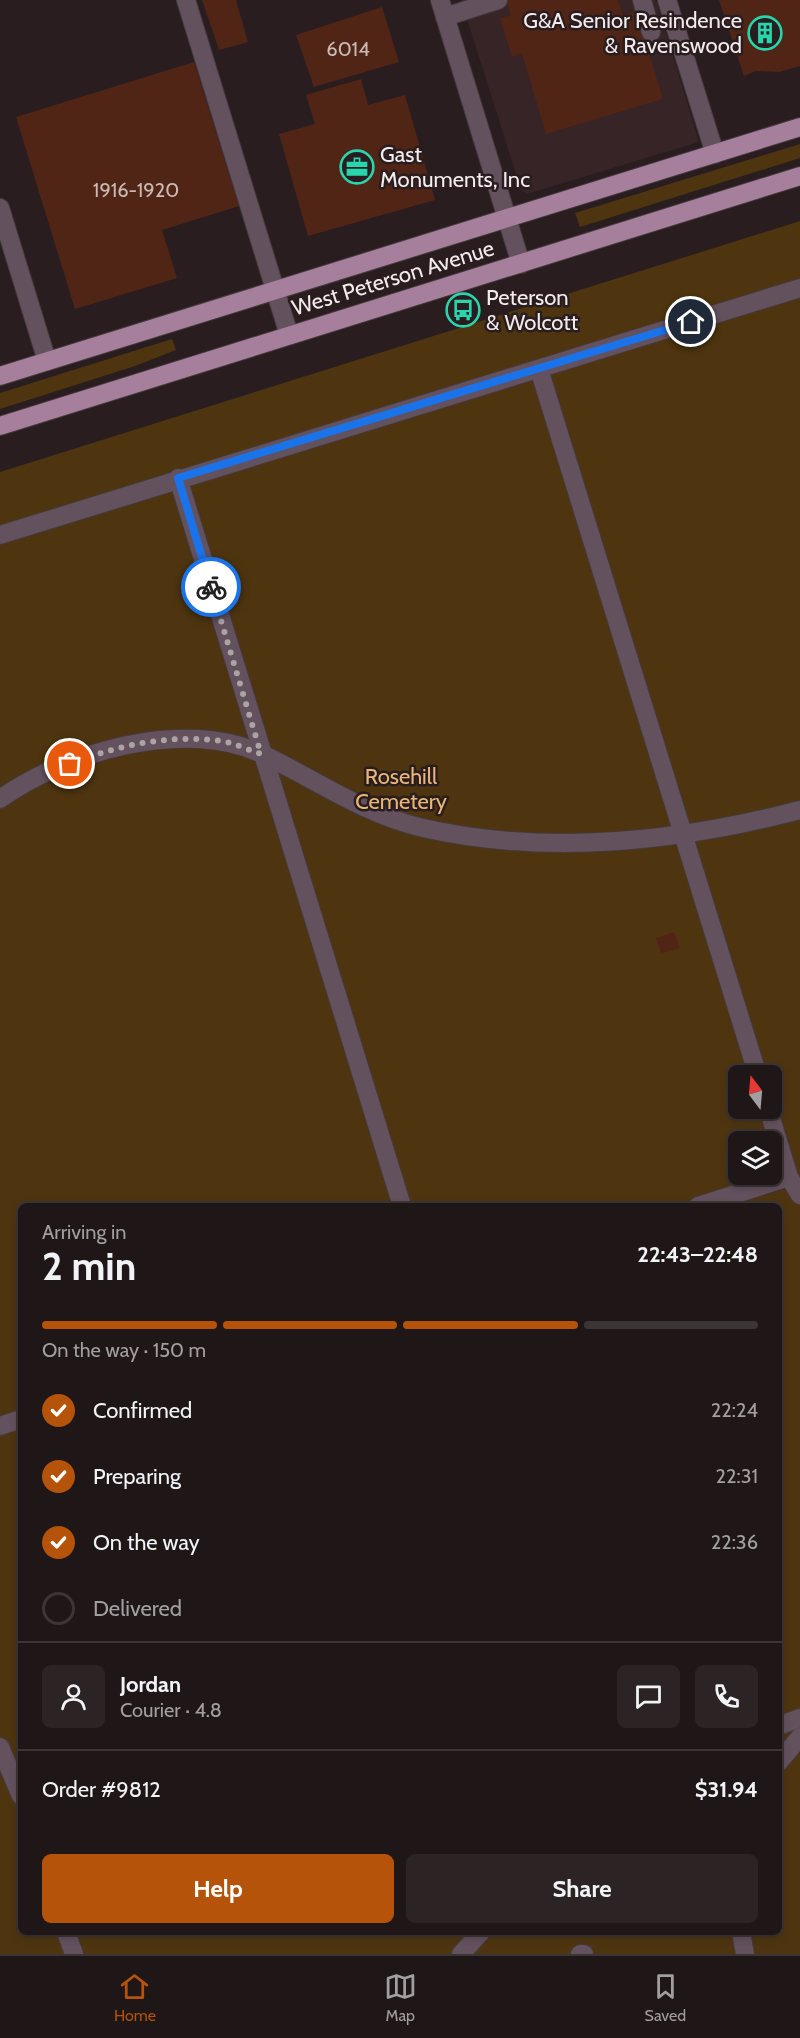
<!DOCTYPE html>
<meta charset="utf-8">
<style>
:root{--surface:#1f1617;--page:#2c2324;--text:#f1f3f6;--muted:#a19fa1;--line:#3c3536;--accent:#b45309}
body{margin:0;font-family:Cabin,sans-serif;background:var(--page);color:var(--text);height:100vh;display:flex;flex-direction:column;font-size:22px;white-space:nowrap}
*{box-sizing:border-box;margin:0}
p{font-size:20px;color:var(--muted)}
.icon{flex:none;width:33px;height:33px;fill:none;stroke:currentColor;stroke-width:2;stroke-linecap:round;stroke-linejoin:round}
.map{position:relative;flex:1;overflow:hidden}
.drawer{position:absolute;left:18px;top:1203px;width:764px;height:732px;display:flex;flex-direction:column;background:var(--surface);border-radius:9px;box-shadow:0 3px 9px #0003,0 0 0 2px var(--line)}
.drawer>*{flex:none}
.needle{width:39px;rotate:344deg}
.controls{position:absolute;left:728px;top:1065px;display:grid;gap:12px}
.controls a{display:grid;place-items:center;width:54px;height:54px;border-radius:9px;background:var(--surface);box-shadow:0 3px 9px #0003,0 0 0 2px var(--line);font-size:30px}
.pin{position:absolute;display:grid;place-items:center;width:51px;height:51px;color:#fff;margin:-26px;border:3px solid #fff;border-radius:50%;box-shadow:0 2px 6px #0007}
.courier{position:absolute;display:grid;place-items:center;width:60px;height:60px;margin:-30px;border:4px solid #1a73e8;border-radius:50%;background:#fff;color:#222;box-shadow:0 2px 8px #0007}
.summary em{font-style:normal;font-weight:700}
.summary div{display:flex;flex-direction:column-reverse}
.summary{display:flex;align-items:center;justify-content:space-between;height:102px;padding:0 24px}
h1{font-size:39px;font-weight:700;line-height:45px}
.bar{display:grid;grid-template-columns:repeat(4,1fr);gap:9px 6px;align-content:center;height:72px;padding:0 24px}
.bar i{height:8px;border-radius:4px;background:var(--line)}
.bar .selected{background:var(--accent)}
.bar p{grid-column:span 4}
.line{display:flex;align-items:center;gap:15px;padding:0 24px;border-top:2px solid var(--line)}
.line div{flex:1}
.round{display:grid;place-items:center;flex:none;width:63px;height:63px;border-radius:9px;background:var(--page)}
ol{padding:0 24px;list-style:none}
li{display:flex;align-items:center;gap:18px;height:66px}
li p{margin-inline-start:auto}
li .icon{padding:6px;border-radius:50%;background:var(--accent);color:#fff;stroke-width:4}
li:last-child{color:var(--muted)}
li i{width:33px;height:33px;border:3px solid var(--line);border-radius:50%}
.primary-button{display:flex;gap:12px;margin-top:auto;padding:12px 24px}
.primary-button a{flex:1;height:69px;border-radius:9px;background:var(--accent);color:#fff;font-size:24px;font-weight:700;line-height:69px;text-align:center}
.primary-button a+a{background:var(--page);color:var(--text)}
.tabs{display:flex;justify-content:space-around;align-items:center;height:84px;border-top:2px solid var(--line);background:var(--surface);font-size:16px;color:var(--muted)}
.tabs a{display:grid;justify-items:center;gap:3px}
.tabs .selected{color:var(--accent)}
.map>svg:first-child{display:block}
.built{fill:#362427}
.green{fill:#4e3510;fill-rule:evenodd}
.building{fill:#512515}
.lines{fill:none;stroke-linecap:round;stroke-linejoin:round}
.minor-casing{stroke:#453a3c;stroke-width:20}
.major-casing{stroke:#453a3c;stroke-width:20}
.minor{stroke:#63515e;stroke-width:18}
.major{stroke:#a57f9c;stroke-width:18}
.done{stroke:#aca3a4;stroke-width:6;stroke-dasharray:0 10.8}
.route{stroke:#1a73e8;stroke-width:8}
.labels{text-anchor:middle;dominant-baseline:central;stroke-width:5;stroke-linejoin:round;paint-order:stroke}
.number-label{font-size:20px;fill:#cabab6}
.poi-label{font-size:22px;fill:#f3ebec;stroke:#291d1f;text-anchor:start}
.street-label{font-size:22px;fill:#f3ebec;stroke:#291d1f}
.park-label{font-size:22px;fill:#e9b775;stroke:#291d1f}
</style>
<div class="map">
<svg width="800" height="1954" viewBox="0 0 800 1954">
<rect width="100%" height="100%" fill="#291d1f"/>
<!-- built -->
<path class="built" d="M461,0h195l43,142 -172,52 -6,-4z"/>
<!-- green -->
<g class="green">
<path d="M800,144v14l-220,69 -5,-14z"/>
<path d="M800,221v1733h-800v-1482zM738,1076h33v32h-33zM738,1142h33v32h-33zM21,1206h757v726h-757z"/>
<path d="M172,339l4,11 -41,16 -135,43v-16z"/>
</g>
<!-- building -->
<g class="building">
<path d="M202,0h34l12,42 -29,8z"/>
<path d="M506,0h112l5,15 13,-4 27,88 -117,35 -24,-80 -10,3 -12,-39 11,-3z"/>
<path d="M719,0h81v66l-21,6 -23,-1 -12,5z"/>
<path d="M382,7l17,55 -85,25 -18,-52z"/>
<path d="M194,62l45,144 -77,24 15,48 -102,31 -59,-192z"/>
<path d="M361,79l7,26 37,-10 30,105 -127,36 -29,-102 36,-10 -9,-29z"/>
<path d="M674,932l6,16 -19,5 -5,-15z"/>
</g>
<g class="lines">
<!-- minor casing -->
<g class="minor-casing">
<g id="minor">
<path d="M186,0l103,335"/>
<path d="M440,0l81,264"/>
<path d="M642,0l9,32"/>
<path d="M667,0l48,154"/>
<path d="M445,17l53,-17"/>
<path d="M0,208l47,153"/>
<path d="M539,369l219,707"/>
<path d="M178,478l224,728"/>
<path d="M0,535l800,-247"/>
<path d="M0,799c68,-48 184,-81 262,-45 53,25 103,61 161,74 125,28 255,14 377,-18"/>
<path d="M768,1108l21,69"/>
<path d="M698,1206l91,-29 11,18"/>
<path d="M0,1426l21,-7"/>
<path d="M778,1726l22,-8"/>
<path d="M0,1747l21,49"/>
<path d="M778,1763l22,-26"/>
<path d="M66,1932l8,22"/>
<path d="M741,1932l4,22"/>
<path d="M461,1954l20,-22"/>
<path d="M580,1954h4"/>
</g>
</g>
<!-- major casing -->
<g class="major-casing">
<g id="major">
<path d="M0,376l800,-249"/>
<path d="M0,426l800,-250"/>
</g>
</g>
<!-- minor -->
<use href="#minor" class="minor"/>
<!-- major -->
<use href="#major" class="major"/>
</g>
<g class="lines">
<!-- done -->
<path class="done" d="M70,764c48,-19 100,-30 151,-23 14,2 27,9 40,13l-50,-167"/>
<!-- route -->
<path class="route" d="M211,587l-33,-109 513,-156"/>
</g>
<!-- icons -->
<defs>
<g id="building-ring" transform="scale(1.725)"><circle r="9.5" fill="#291d1f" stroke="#29d5ad" stroke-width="1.5"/><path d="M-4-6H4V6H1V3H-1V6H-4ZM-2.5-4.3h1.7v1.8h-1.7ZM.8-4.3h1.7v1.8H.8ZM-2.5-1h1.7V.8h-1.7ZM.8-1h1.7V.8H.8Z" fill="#29d5ad"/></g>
<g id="office-ring" transform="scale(1.725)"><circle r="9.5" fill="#291d1f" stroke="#29d5ad" stroke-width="1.5"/><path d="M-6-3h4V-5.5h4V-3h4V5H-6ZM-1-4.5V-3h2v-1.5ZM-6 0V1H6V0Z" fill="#29d5ad"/></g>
<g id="bus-ring" transform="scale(1.725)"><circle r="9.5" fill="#291d1f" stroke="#29d5ad" stroke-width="1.5"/><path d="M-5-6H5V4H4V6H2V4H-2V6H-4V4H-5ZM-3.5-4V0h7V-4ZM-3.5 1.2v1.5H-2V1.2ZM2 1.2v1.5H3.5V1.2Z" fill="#29d5ad"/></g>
</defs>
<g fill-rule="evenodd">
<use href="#building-ring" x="765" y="33"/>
<use href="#office-ring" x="357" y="167"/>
<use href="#bus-ring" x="463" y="310"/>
</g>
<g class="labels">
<!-- number labels -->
<g class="number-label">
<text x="348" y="49">6014</text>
<text x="136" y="190">1916-1920</text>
</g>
<!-- poi labels -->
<g class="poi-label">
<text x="742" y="20" text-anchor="end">G&amp;A Senior Resindence<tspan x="742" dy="25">&amp; Ravenswood</tspan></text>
<text x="380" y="154">Gast<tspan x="380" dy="25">Monuments, Inc</tspan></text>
<text x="486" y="297">Peterson<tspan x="486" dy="25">&amp; Wolcott</tspan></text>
</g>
<!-- street labels -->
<g class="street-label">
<text transform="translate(393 278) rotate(-17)">West Peterson Avenue</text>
</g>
<!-- park labels -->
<g class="park-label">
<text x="401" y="776">Rosehill<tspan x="401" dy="25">Cemetery</tspan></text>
</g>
</g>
</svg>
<div class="controls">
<a><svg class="needle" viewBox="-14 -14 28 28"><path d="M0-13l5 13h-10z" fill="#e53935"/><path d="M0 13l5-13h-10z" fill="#a19fa1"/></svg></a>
<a><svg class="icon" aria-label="layers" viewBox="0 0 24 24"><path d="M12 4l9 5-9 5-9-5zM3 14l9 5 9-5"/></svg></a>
</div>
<div class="pin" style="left:70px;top:764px;background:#ea580c"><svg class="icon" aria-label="bag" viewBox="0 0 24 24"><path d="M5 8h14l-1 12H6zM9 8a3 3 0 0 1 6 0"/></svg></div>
<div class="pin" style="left:691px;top:322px;background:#1f2937"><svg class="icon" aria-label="home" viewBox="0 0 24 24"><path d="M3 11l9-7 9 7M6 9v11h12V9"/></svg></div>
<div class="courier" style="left:211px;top:587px"><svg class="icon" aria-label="bike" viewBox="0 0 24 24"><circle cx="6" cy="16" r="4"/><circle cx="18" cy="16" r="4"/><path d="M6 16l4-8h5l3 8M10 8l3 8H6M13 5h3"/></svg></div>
<section class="drawer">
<div class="summary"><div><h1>2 min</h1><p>Arriving in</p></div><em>22:43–22:48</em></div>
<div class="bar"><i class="selected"></i><i class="selected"></i><i class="selected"></i><i></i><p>On the way · 150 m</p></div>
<ol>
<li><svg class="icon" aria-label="check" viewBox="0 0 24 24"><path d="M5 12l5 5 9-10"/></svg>Confirmed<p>22:24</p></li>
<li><svg class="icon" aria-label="check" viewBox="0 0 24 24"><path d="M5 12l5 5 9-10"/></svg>Preparing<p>22:31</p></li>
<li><svg class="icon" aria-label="check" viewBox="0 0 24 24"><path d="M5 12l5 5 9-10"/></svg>On the way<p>22:36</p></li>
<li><i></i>Delivered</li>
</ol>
<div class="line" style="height:108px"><a class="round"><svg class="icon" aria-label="person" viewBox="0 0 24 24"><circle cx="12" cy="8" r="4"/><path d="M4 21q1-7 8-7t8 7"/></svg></a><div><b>Jordan</b><p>Courier · 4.8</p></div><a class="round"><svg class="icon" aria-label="chat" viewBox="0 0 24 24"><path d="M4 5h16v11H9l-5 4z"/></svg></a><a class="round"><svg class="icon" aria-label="phone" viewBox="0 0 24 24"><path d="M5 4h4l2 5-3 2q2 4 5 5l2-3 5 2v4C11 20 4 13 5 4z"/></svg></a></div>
<div class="line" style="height:78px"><div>Order #9812</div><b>$31.94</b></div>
<div class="primary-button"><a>Help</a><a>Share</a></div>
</section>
</div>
<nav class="tabs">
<a class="selected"><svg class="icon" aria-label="home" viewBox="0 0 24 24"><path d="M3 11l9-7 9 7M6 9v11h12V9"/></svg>Home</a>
<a><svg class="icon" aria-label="map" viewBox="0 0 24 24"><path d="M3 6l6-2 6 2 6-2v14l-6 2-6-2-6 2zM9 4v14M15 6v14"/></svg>Map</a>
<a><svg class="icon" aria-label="saved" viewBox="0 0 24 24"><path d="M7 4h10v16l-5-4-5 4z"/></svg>Saved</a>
</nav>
